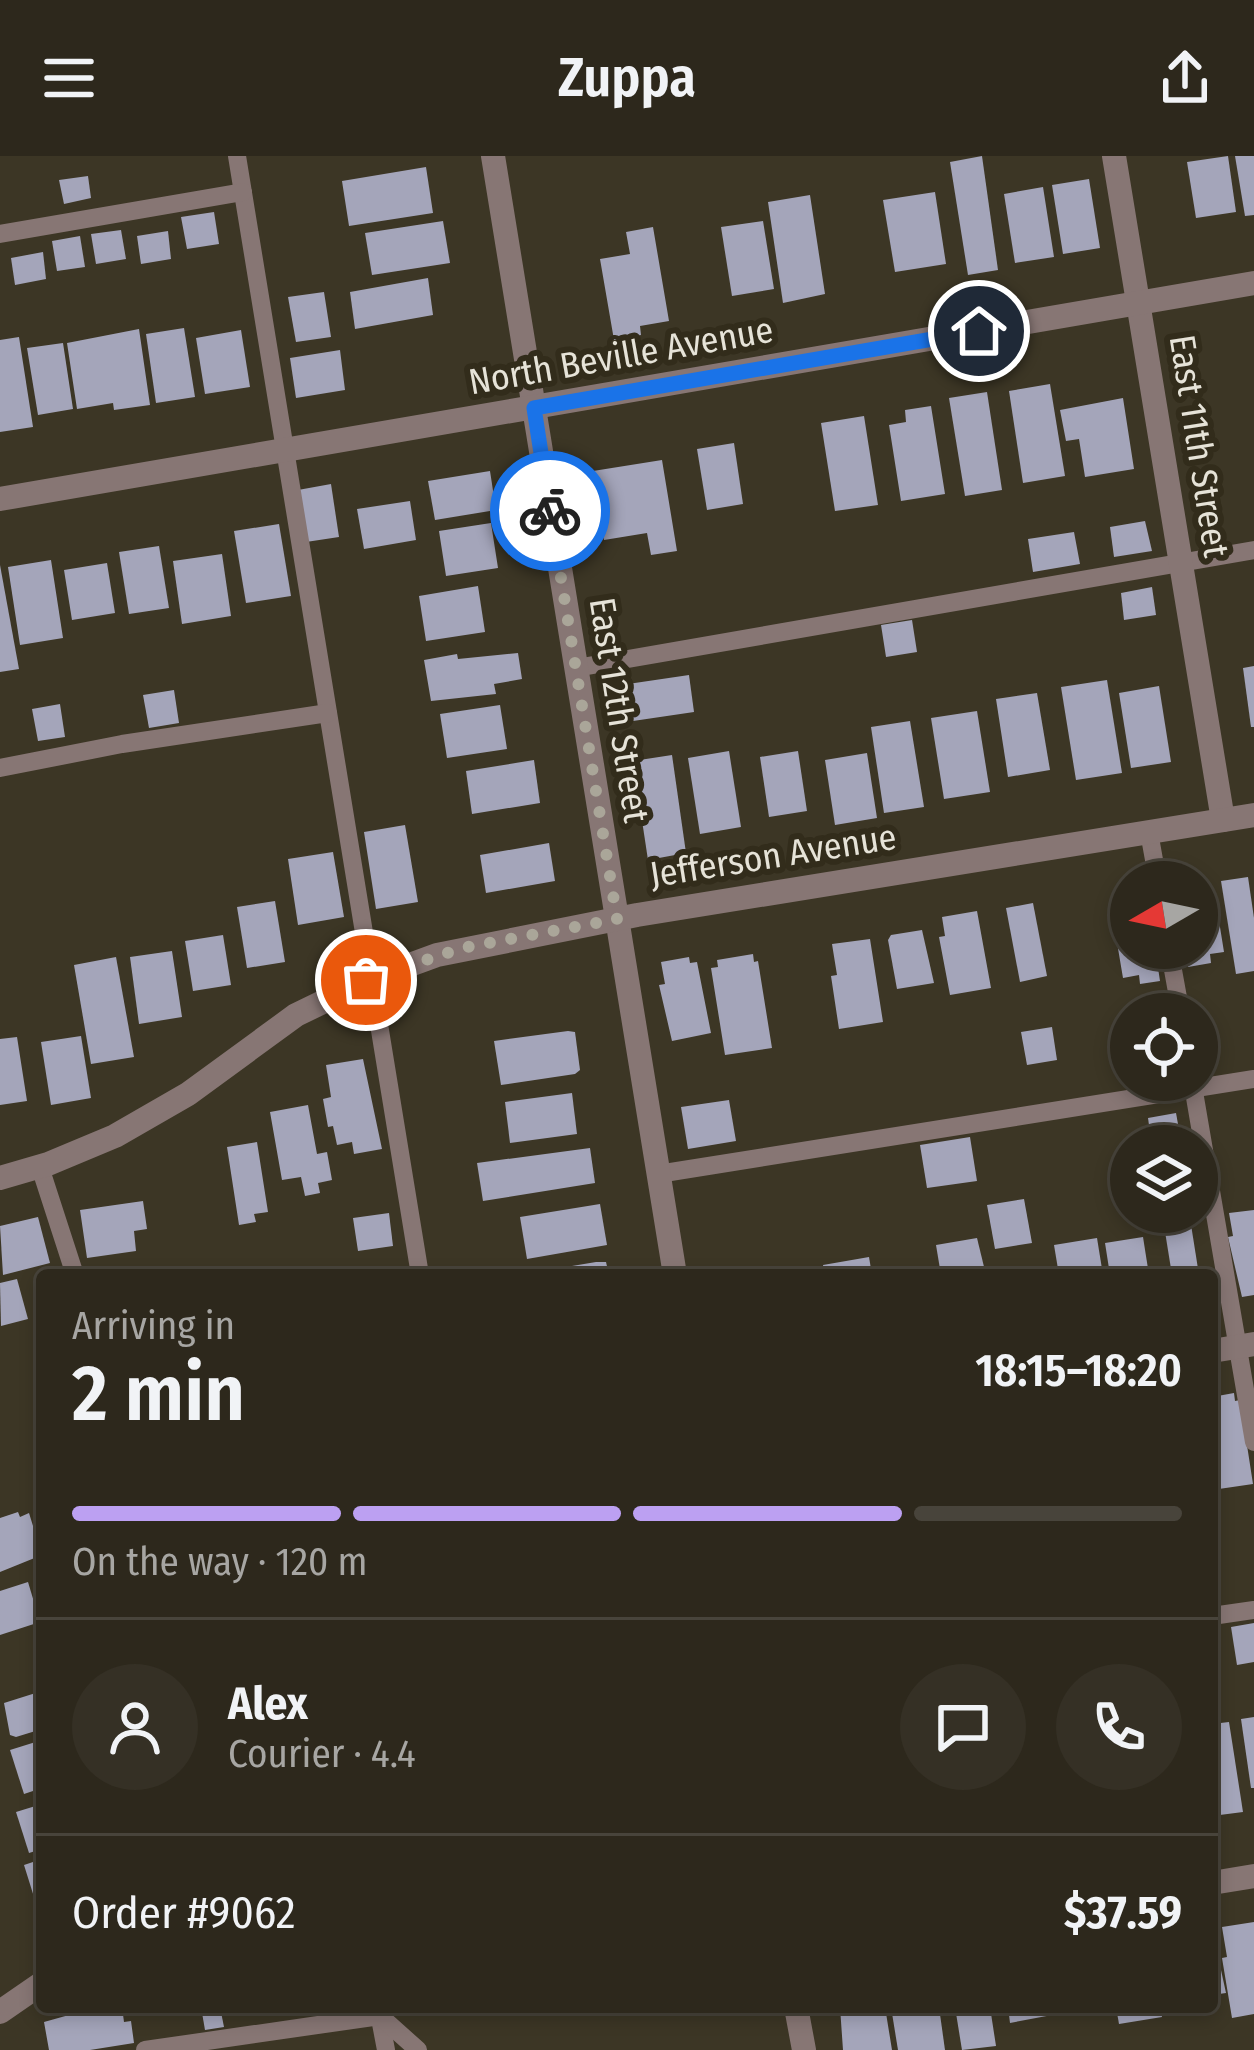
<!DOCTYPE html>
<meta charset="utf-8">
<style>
:root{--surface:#2d281c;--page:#353025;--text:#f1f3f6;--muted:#a7a6a3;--line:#48443b;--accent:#bca0f2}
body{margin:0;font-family:"Fira Sans Condensed",sans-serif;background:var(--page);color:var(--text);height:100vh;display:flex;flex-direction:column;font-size:45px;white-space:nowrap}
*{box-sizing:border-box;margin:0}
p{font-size:39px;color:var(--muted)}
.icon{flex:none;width:66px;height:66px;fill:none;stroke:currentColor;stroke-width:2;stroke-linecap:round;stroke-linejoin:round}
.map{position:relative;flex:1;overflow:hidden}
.panel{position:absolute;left:36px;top:1113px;width:1182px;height:744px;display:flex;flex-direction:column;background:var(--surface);border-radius:12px;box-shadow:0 6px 18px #0003,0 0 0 3px var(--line)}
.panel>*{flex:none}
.needle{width:78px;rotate:261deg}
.buttons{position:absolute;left:1110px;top:705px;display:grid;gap:24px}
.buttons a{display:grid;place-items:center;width:108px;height:108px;border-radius:50%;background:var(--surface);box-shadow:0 6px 18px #0003,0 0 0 3px var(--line);font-size:60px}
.pin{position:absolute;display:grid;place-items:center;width:102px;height:102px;color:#fff;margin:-51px;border:6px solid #fff;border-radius:50%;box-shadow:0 3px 12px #0007}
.courier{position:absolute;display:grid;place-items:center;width:120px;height:120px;margin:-60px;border:9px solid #1a73e8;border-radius:50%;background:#fff;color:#222;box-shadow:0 3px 15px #0007}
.overview em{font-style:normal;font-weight:600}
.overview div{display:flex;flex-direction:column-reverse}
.overview{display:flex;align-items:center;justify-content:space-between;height:204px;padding:0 36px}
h1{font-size:78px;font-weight:600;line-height:90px}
.bar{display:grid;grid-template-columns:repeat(4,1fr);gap:18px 12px;align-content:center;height:144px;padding:0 36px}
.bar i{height:15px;border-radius:9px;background:var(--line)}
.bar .selected{background:var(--accent)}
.bar p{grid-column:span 4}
.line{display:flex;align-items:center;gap:30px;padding:0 36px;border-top:3px solid var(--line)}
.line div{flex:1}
.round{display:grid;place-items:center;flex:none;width:126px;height:126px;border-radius:63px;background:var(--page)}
header{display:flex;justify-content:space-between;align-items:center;height:156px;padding:0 36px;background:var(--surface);font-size:54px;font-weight:600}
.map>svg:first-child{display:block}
.building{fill:#a4a5ba}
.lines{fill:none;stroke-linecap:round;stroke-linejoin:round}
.service{stroke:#877674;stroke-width:18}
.minor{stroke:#877674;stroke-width:24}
.done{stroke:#aaa699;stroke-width:12;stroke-dasharray:0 21.6}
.route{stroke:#1a73e8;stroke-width:15}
.labels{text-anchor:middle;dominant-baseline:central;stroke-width:12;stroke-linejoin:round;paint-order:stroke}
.street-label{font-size:36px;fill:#e6e3d8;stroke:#322c1b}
</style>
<header><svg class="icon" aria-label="menu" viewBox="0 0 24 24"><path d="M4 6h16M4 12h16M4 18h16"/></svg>Zuppa<svg class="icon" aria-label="share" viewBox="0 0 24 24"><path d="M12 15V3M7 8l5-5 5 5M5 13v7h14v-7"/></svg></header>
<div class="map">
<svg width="1254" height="1894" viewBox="0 0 1254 1894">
<rect width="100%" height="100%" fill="#3c3625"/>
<!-- building -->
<g class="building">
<path d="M982,0l16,114 -30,5 -18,-113z"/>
<path d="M1228,0l8,56 -40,6 -9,-56z"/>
<path d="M1235,0h19v59l-9,1z"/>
<path d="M426,11l7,46 -84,13 -7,-45z"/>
<path d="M88,20l3,22 -27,6 -5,-24z"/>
<path d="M1089,23l11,69 -37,6 -11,-69z"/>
<path d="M1043,31l11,70 -39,6 -11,-69z"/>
<path d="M935,36l11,72 -51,8 -12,-72z"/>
<path d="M810,39l15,99 -42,9 -15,-101z"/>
<path d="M214,56l5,32 -32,5 -6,-32z"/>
<path d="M443,65l7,42 -78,12 -7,-42z"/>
<path d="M763,65l11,68 -42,7 -11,-69z"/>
<path d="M653,71l16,94 -29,5 1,9 -27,5 -14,-81 30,-5 -4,-22z"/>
<path d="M121,74l5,29 -30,5 -5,-30z"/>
<path d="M168,75l3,28 -30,5 -4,-28z"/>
<path d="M80,80l5,31 -28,4 -5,-30z"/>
<path d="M43,96l3,27 -31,6 -4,-27z"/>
<path d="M428,122l5,37 -78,14 -5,-37z"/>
<path d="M324,136l7,45 -35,5 -8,-45z"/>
<path d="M184,172l11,69 -39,6 -10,-69z"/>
<path d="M139,173l11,76 -36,5 -1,-7 -36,6 -10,-66z"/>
<path d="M241,174l9,57 -45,7 -9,-56z"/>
<path d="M19,181l14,90 -33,5v-92z"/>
<path d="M63,187l10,66 -35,6 -11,-67z"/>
<path d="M340,194l5,40 -49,8 -6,-40z"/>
<path d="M1050,228l15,92 -42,7 -14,-92z"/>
<path d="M987,236l15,98 -37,6 -16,-98z"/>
<path d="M1123,242l11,71 -49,8 -6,-38 -13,2 -6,-31z"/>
<path d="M931,250l14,88 -44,7 -12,-76 17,-3 -1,-12z"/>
<path d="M864,260l14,89 -43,6 -14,-88z"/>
<path d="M734,287l9,61 -36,6 -10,-61z"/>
<path d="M662,304l15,91 -26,4 -4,-22 -43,7 -11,-69z"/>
<path d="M490,315l6,39 -61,10 -7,-39z"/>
<path d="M331,328l8,53 -33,5 -8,-52z"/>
<path d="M410,345l6,39 -52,9 -7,-40z"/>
<path d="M1145,365l7,30 -38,6 -4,-30z"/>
<path d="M491,367l7,45 -52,8 -7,-45z"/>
<path d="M279,368l12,72 -45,7 -12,-72z"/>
<path d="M1074,376l6,32 -47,8 -5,-33z"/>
<path d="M159,390l10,62 -40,6 -10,-62z"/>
<path d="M222,398l9,62 -49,8 -9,-63z"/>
<path d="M51,404l12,78 -43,7 -12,-78z"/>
<path d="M107,407l8,50 -43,7 -8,-50z"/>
<path d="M0,409l19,104 -19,3z"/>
<path d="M478,430l7,46 -59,9 -7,-45z"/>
<path d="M1152,431l4,28 -32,5 -3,-27z"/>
<path d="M912,464l5,32 -31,5 -5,-32z"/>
<path d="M518,497l4,26 -28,5 2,10 -65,7 -7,-41 33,-6 1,5z"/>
<path d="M1254,510v61h-3l-8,-59z"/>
<path d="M689,519l5,37 -61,9 -5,-37z"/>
<path d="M1107,524l15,93 -46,7 -15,-93z"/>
<path d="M1159,530l12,76 -40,6 -12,-75z"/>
<path d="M174,534l5,33 -30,5 -6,-33z"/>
<path d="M1037,537l13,77 -42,7 -12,-78z"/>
<path d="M60,548l5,33 -27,4 -6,-32z"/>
<path d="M500,549l7,44 -60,9 -7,-44z"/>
<path d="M977,555l13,81 -46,7 -13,-81z"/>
<path d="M910,565l14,86 -40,6 -13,-86z"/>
<path d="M729,595l12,76 -41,7 -12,-76z"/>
<path d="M798,595l9,60 -38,6 -9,-60z"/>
<path d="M867,597l10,65 -42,7 -10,-65z"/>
<path d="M672,599l14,98 -38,7 -15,-99z"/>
<path d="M534,604l6,43 -68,11 -6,-43z"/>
<path d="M405,669l13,77 -42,7 -12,-77z"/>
<path d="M549,687l6,38 -69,12 -6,-38z"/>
<path d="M333,696l11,65 -46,8 -10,-66z"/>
<path d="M1248,721l6,41v53l-18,3 -15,-93z"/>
<path d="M1203,726l3,15 9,-1 9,56 -14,2 1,9 -23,4 -2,-11 -7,1 -2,-9h20v-65z"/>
<path d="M275,745l10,61 -38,6 -10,-61z"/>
<path d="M1033,747l14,73 -27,6 -14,-74z"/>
<path d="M1131,754v38h24l5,33 -20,3 -1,-9 -16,3 -11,-65z"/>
<path d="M977,755l14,77 -41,7 -11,-58 6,-1 -3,-19z"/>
<path d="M922,774l12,53 -37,6 -9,-49 3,-5z"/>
<path d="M223,779l8,50 -38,6 -8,-50z"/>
<path d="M870,783l13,83 -44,7 -8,-53 6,-1 -5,-31z"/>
<path d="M172,795l10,66 -43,7 -9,-67z"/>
<path d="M753,798l1,8 4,-1 14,87 -47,7 -14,-87 7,-1 -1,-7z"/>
<path d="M116,801l18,100 -43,7 -17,-99z"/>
<path d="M689,801l1,6 7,-1 14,71 -39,8 -13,-56 6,-1 -4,-22z"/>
<path d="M1052,871l5,33 -30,5 -6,-33z"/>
<path d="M568,875l7,1 5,38 -5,4 -74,11 -7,-44z"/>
<path d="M81,880l10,62 -40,7 -10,-63z"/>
<path d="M17,881l10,64 -27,4v-66z"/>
<path d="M363,903l19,90 -28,5 -2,-12 -15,3 -4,-19 -5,1 -5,-28 8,-2 -5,-32z"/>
<path d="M1131,924h34l1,2 -34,7z"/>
<path d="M572,937l5,41 -67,9 -5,-41z"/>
<path d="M729,944l7,41 -48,8 -7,-42z"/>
<path d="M308,949l9,49 10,-2 5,28 -14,3 2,10 -15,3 -4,-19 -19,3 -12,-68z"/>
<path d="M1176,957l6,33h-30l-4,-28z"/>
<path d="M970,981l7,44 -50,7 -7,-43z"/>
<path d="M257,986l11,70 -14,2 2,8 -17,3 -12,-78z"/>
<path d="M590,992l5,35 -112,18 -6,-38z"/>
<path d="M1024,1043l8,44 -37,6 -8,-44z"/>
<path d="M143,1045l4,28 -13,2 2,20 -49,7 -7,-48z"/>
<path d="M600,1048l7,41 -80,14 -7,-42z"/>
<path d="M1254,1054v85l-12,2 -14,-60 5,-1 -4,-23z"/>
<path d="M1189,1056l10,63h-27l-10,-62z"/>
<path d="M389,1057l4,33 -35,5 -5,-33z"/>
<path d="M38,1061l12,46 -47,12 -3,-49z"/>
<path d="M1143,1081l6,38h-39l-5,-32z"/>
<path d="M977,1082l9,37h-45l-5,-30z"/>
<path d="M1097,1082l6,37h-44l-5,-30z"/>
<path d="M869,1101l3,18h-47l-2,-10z"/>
<path d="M596,1106h10l3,13h-60l-1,-5z"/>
<path d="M17,1123l11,40 -27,7 -1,-43z"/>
<path d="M1234,1237l1,8 5,-1 13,84 -41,6v-93z"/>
<path d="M18,1356l2,5 9,-4 13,42 -42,17v-54z"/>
<path d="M28,1426l12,40 -40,13v-44z"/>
<path d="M1254,1467v39l-17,3 -6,-38z"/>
<path d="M42,1535v38l-26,8 -6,-2 -6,-32z"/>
<path d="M1254,1561v71h-3l-10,-69z"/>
<path d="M1229,1566l14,90 -31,4v-92z"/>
<path d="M42,1584v48l-18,6 -14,-44z"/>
<path d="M42,1648v45l-13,4 -13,-41z"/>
<path d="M42,1703v36l-8,2 -10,-32z"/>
<path d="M1254,1766v92l-22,4 -10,-60 5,-1 -5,-30z"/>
<path d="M1212,1773l14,64 -14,2z"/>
<path d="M122,1851l2,15 7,-1 3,22 -44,7h-41l-5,-28 50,-14z"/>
<path d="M149,1851h45v3l-44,6z"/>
<path d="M201,1851h19l4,20 -19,3z"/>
<path d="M840,1851h38l1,8 7,-2 6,37h-49z"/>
<path d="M891,1851h48l6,43h-47z"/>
<path d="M955,1851h35l6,39 -34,4z"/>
<path d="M1008,1851h42l2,8 -42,8z"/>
<path d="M1116,1851h44l2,10 -43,7z"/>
</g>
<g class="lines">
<!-- service -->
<g class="service">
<path d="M237,0l183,1119"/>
<path d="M0,78l243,-42"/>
<path d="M576,512l678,-118"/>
<path d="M0,612l122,-24 206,-31"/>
<path d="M1149,676l9,50"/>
<path d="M1169,792l12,66"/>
<path d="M1192,924l62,362"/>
<path d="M40,1011l35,108"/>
<path d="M658,1018l596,-95"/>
<path d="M1212,1460l42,-6"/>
<path d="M379,1857l7,37"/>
<path d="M145,1894l235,-34 38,34"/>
</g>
<!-- minor -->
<g class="minor">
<path d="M493,0l182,1119"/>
<path d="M1114,0l109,664"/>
<path d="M0,343l1254,-216"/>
<path d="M0,1022l48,-14 67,-28 73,-42 108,-79 70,-34 71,-26 200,-40 617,-100"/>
<path d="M1212,1195l42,-7"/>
<path d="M1212,1727l42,-7"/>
<path d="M796,1851l8,43"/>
<path d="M0,1856l42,-29"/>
</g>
</g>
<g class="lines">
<!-- done -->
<path class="done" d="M366,824l96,-32 155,-29 -67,-408"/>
<!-- route -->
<path class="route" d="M550,355l-16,-103 445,-77"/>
</g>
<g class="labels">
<!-- street labels -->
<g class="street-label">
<text transform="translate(621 200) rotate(-10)">North Beville Avenue</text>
<text transform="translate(1199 290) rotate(81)">East 11th Street</text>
<text transform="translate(619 554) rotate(81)">East 12th Street</text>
<text transform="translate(773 700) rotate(-9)">Jefferson Avenue</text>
</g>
</g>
</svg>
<div class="buttons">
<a><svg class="needle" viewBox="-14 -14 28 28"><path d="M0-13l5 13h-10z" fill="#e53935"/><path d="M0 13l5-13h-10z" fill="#a7a6a3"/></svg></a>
<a><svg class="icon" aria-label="locate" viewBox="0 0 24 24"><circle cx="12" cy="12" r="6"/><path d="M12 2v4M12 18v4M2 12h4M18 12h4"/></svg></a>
<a><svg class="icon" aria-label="layers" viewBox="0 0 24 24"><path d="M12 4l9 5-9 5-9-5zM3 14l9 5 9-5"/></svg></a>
</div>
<div class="pin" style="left:366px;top:824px;background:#ea580c"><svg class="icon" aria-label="bag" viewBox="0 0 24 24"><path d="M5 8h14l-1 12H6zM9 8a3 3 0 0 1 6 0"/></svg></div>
<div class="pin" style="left:979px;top:175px;background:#1f2937"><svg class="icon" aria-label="home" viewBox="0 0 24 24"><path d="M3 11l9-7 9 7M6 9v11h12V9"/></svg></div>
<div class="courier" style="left:550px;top:355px"><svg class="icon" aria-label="bike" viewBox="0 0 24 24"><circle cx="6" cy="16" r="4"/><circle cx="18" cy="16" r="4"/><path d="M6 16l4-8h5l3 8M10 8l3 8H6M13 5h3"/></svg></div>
<section class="panel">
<div class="overview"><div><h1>2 min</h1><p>Arriving in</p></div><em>18:15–18:20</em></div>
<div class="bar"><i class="selected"></i><i class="selected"></i><i class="selected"></i><i></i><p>On the way · 120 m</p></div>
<div class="line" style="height:216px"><a class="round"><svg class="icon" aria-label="person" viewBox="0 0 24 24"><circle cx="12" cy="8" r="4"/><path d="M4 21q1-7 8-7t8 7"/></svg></a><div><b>Alex</b><p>Courier · 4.4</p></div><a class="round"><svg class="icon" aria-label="chat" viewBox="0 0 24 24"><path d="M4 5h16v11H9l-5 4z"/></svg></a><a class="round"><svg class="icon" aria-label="phone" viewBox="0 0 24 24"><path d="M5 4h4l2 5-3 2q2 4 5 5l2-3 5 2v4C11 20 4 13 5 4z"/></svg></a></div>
<div class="line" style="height:156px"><div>Order #9062</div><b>$37.59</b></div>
</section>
</div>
